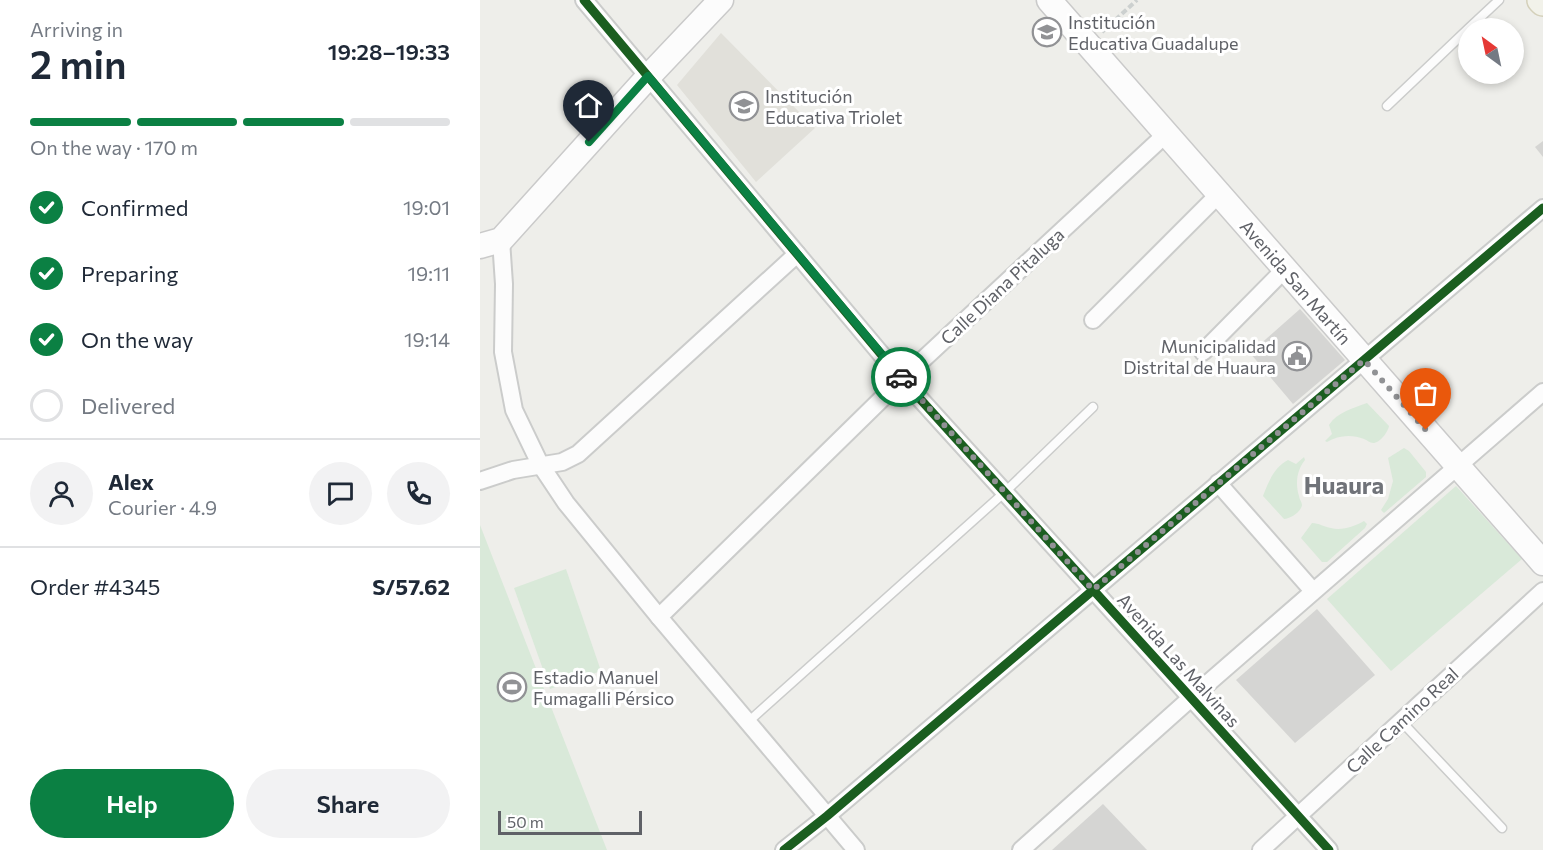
<!DOCTYPE html>
<meta charset="utf-8">
<style>
:root{--surface:#fff;--page:#f2f2f3;--text:#1f2937;--muted:#747a83;--line:#e0e1e3;--accent:#0b8043}
body{margin:0;font-family:Commissioner,sans-serif;background:var(--page);color:var(--text);height:100vh;display:flex;flex-direction:column;font-size:22px;white-space:nowrap}
*{box-sizing:border-box;margin:0}
p{font-size:20px;color:var(--muted)}
.icon{flex:none;width:33px;height:33px;fill:none;stroke:currentColor;stroke-width:2;stroke-linecap:round;stroke-linejoin:round}
.map{position:relative;flex:1;overflow:hidden}
.sheet{display:flex;flex-direction:column;background:var(--surface);width:480px}
.sheet>*{flex:none}
.needle{width:39px;rotate:327deg}
.fabs{position:absolute;left:978px;top:18px;display:grid;gap:12px}
.fabs a{display:grid;place-items:center;width:66px;height:66px;border-radius:50%;background:var(--surface);box-shadow:0 3px 9px #0003;font-size:30px}
.scale{position:absolute;left:18px;bottom:15px;width:144px;box-sizing:border-box;padding-left:6px;border:3px solid #5f6167;border-top:0;font-size:16px;line-height:21px;white-space:nowrap;color:#5f6167;-webkit-text-stroke:4px #fff;paint-order:stroke}
.pin{position:absolute;display:grid;place-items:center;width:51px;height:51px;color:#fff;margin:-62px -26px;border-radius:50% 50% 50% 0;rotate:-45deg;box-shadow:0 0 6px #0007}
.pin .icon{rotate:45deg}
.courier{position:absolute;display:grid;place-items:center;width:60px;height:60px;margin:-30px;border:4px solid #0b8043;border-radius:50%;background:#fff;color:#222;box-shadow:0 2px 8px #0007}
.overview em{font-style:normal;font-weight:600}
.overview div{display:flex;flex-direction:column-reverse}
.overview{display:flex;align-items:center;justify-content:space-between;height:102px;padding:0 30px}
h1{font-size:39px;font-weight:600;line-height:45px}
.bar{display:grid;grid-template-columns:repeat(4,1fr);gap:9px 6px;align-content:center;height:72px;padding:0 30px}
.bar i{height:8px;border-radius:4px;background:var(--line)}
.bar .on{background:var(--accent)}
.bar p{grid-column:span 4}
.line{display:flex;align-items:center;gap:15px;padding:0 30px;border-top:2px solid var(--line)}
.line div{flex:1}
.round{display:grid;place-items:center;flex:none;width:63px;height:63px;border-radius:32px;background:var(--page)}
ol{padding:0 30px;list-style:none}
li{display:flex;align-items:center;gap:18px;height:66px}
li p{margin-inline-start:auto}
li .icon{padding:6px;border-radius:50%;background:var(--accent);color:#fff;stroke-width:4}
li:last-child{color:var(--muted)}
li i{width:33px;height:33px;border:3px solid var(--line);border-radius:50%}
.cta{display:flex;gap:12px;margin-top:auto;padding:12px 30px}
.cta a{flex:1;height:69px;border-radius:36px;background:var(--accent);color:#fff;font-size:24px;font-weight:600;line-height:69px;text-align:center}
.cta a+a{background:var(--page);color:var(--text)}
main{display:flex;flex:1;min-height:0}
.map>svg:first-child{display:block}
.education{fill:#e1e0da}
.green{fill:#d9e9d9}
.building{fill:#d5d5d3}
.lines{fill:none;stroke-linecap:round;stroke-linejoin:round}
.lane-casing{stroke:#cbcccb;stroke-width:11}
.street-casing{stroke:#cbcccb;stroke-width:20}
.secondary-casing{stroke:#cacaca;stroke-width:27}
.primary-casing{stroke:#d4d0ba;stroke-width:30}
.path{stroke:#ccd0cf;stroke-width:4;stroke-dasharray:6 3;stroke-linecap:butt}
.lane{stroke:#fcfcfc;stroke-width:8}
.street{stroke:#fcfcfc;stroke-width:16}
.secondary{stroke:#fcfcfc;stroke-width:24}
.primary{stroke:#f2f2ea;stroke-width:27}
.cycleway-casing{stroke:#fff;stroke-width:13}
.cycleway{stroke:#1b5e20;stroke-width:9}
.done{stroke:#919295;stroke-width:6;stroke-dasharray:0 10.8}
.route{stroke:#0b8043;stroke-width:8}
.labels{text-anchor:middle;dominant-baseline:central;stroke-width:6;stroke-linejoin:round;paint-order:stroke}
.poi-label{font-size:18px;fill:#5f6167;stroke:#fff;text-anchor:start}
.street-label{font-size:18px;fill:#5f6167;stroke:#fff}
.district-label{font-size:24px;font-weight:bold;fill:#707379;stroke:#fff}
</style>
<main>
<section class="sheet">
<div class="overview"><div><h1>2 min</h1><p>Arriving in</p></div><em>19:28–19:33</em></div>
<div class="bar"><i class="on"></i><i class="on"></i><i class="on"></i><i></i><p>On the way · 170 m</p></div>
<ol>
<li><svg class="icon" aria-label="check" viewBox="0 0 24 24"><path d="M5 12l5 5 9-10"/></svg>Confirmed<p>19:01</p></li>
<li><svg class="icon" aria-label="check" viewBox="0 0 24 24"><path d="M5 12l5 5 9-10"/></svg>Preparing<p>19:11</p></li>
<li><svg class="icon" aria-label="check" viewBox="0 0 24 24"><path d="M5 12l5 5 9-10"/></svg>On the way<p>19:14</p></li>
<li><i></i>Delivered</li>
</ol>
<div class="line" style="height:108px"><a class="round"><svg class="icon" aria-label="person" viewBox="0 0 24 24"><circle cx="12" cy="8" r="4"/><path d="M4 21q1-7 8-7t8 7"/></svg></a><div><b>Alex</b><p>Courier · 4.9</p></div><a class="round"><svg class="icon" aria-label="chat" viewBox="0 0 24 24"><path d="M4 5h16v11H9l-5 4z"/></svg></a><a class="round"><svg class="icon" aria-label="phone" viewBox="0 0 24 24"><path d="M5 4h4l2 5-3 2q2 4 5 5l2-3 5 2v4C11 20 4 13 5 4z"/></svg></a></div>
<div class="line" style="height:78px"><div>Order #4345</div><b>S/57.62</b></div>
<div class="cta"><a>Help</a><a>Share</a></div>
</section>
<div class="map">
<svg width="1063" height="850" viewBox="0 0 1063 850">
<rect width="100%" height="100%" fill="#eeeeea"/>
<!-- education -->
<path class="education" d="M241,33l94,95 -59,54 -79,-97z"/>
<!-- green -->
<g class="green">
<path d="M887,403l22,23c-1,6 -9,17 -16,17 -3,0 -6,-3 -9,-4 -12,-5 -26,-4 -37,3l-2,-1 7,-7 -3,-9c8,-13 25,-17 38,-22z"/>
<path d="M924,448l5,3 17,21v5l-42,36 -3,-3 7,-11 5,-18 -5,-23z"/>
<path d="M824,457l1,3c-8,10 -10,23 -6,36 0,3 3,6 3,9 -1,7 -12,14 -18,14l-21,-23c5,-13 11,-29 25,-36l8,4z"/>
<path d="M976,486l66,73 -131,112 -64,-72z"/>
<path d="M884,521l3,3 -2,4 -38,34h-5l-21,-24 11,-15c7,0 12,4 19,5 11,3 24,-2 33,-7z"/>
<path d="M0,525l127,325h-127z"/>
<path d="M86,569l35,102 -51,18 -36,-101z"/>
</g>
<!-- building -->
<g class="building">
<path d="M1063,141v16l-8,-10z"/>
<path d="M820,309l45,51 -52,44 -43,-51z"/>
<path d="M837,609l58,66 -80,68 -59,-63z"/>
<path d="M623,804l44,46h-95z"/>
</g>
<g class="lines">
<!-- lane casing -->
<g class="lane-casing">
<g id="lane">
<path d="M989,28l30,-28"/>
<path d="M907,106l81,-77"/>
<path d="M921,721l101,107"/>
<path d="M268,722l257,-230 88,-85"/>
</g>
</g>
<!-- street casing -->
<g class="street-casing">
<g id="street">
<path d="M104,0l318,379 427,471"/>
<path d="M21,240l3,44 -1,68 11,58 26,54 26,39 93,114 197,233"/>
<path d="M613,320l126,-126"/>
<path d="M723,352l82,-83"/>
<path d="M0,481l33,-11 49,-8 16,-8 219,-200"/>
<path d="M738,483l95,108"/>
<path d="M179,617l243,-238 264,-245"/>
<path d="M304,850l43,-34 716,-608"/>
<path d="M541,850l170,-152 352,-306"/>
<path d="M781,850l282,-259"/>
</g>
</g>
<!-- secondary casing -->
<g class="secondary-casing">
<g id="secondary">
<path d="M569,0l494,563"/>
<path d="M0,246l21,-6 147,-163 73,-77"/>
</g>
</g>
<!-- primary casing -->
<g class="primary-casing">
<path id="primary" d="M1061,0l2,2"/>
</g>
<!-- path -->
<path class="path" d="M622,32l35,-32"/>
<!-- lane -->
<use href="#lane" class="lane"/>
<!-- street -->
<use href="#street" class="street"/>
<!-- secondary -->
<use href="#secondary" class="secondary"/>
<!-- primary -->
<use href="#primary" class="primary"/>
<!-- cycleway casing -->
<g class="cycleway-casing">
<g id="cycleway">
<path d="M104,0l318,379 427,471"/>
<path d="M304,850l43,-34 716,-608"/>
</g>
</g>
<!-- cycleway -->
<use href="#cycleway" class="cycleway"/>
</g>
<g class="lines">
<!-- done -->
<path class="done" d="M421,377l192,213 271,-230 62,70"/>
<!-- route -->
<path class="route" d="M109,142l59,-66 253,301"/>
</g>
<!-- icons -->
<defs>
<g id="school-ring" transform="scale(1.5)"><circle r="9.5" fill="#fff" stroke="#919295" stroke-width="1.5"/><path d="M0-5L7-2L0 1L-7-2ZM-4 1L0 2.5L4 1V4Q0 6-4 4Z" fill="#919295"/></g>
<g id="civic-ring" transform="scale(1.5)"><circle r="9.5" fill="#fff" stroke="#919295" stroke-width="1.5"/><path d="M-.6-6.5H3V-4.5H.6V-3L4-1V1h2V6H-6V1h2V-1L-.6-3ZM-1.2 2.5V6h2.4V2.5Z" fill="#919295"/></g>
<g id="stadium-ring" transform="scale(1.5)"><circle r="9.5" fill="#fff" stroke="#919295" stroke-width="1.5"/><path d="M0-5a6.5 5 0 1 0 0 10a6.5 5 0 1 0 0-10ZM-3.5-1.8h7v3.6h-7Z" fill="#919295"/></g>
</defs>
<g fill-rule="evenodd">
<use href="#school-ring" x="567" y="32"/>
<use href="#school-ring" x="264" y="106"/>
<use href="#civic-ring" x="817" y="356"/>
<use href="#stadium-ring" x="32" y="687"/>
</g>
<g class="labels">
<!-- poi labels -->
<g class="poi-label">
<text x="588" y="22">Institución<tspan x="588" dy="21">Educativa Guadalupe</tspan></text>
<text x="285" y="96">Institución<tspan x="285" dy="21">Educativa Triolet</tspan></text>
<text x="796" y="346" text-anchor="end">Municipalidad<tspan x="796" dy="21">Distrital de Huaura</tspan></text>
<text x="53" y="677">Estadio Manuel<tspan x="53" dy="21">Fumagalli Pérsico</tspan></text>
</g>
<!-- street labels -->
<g class="street-label">
<text transform="translate(816 282) rotate(49)">Avenida San Martín</text>
<text transform="translate(522 286) rotate(-43)">Calle Diana Pitaluga</text>
<text transform="translate(699 660) rotate(48)">Avenida Las Malvinas</text>
<text transform="translate(922 720) rotate(-43)">Calle Camino Real</text>
</g>
<!-- district labels -->
<g class="district-label">
<text x="864" y="484">Huaura</text>
</g>
</g>
</svg>
<div class="fabs">
<a><svg class="needle" viewBox="-14 -14 28 28"><path d="M0-13l5 13h-10z" fill="#e53935"/><path d="M0 13l5-13h-10z" fill="#747a83"/></svg></a>
</div>
<div class="scale">50 m</div>
<div class="pin" style="left:946px;top:430px;background:#ea580c"><svg class="icon" aria-label="bag" viewBox="0 0 24 24"><path d="M5 8h14l-1 12H6zM9 8a3 3 0 0 1 6 0"/></svg></div>
<div class="pin" style="left:109px;top:142px;background:#1f2937"><svg class="icon" aria-label="home" viewBox="0 0 24 24"><path d="M3 11l9-7 9 7M6 9v11h12V9"/></svg></div>
<div class="courier" style="left:421px;top:377px"><svg class="icon" aria-label="car" viewBox="0 0 24 24"><path d="M5 17H2v-5l4-1 3-4h7l3 4 3 1v5h-3M9 17h6M6 11h13"/><circle cx="7" cy="17" r="2"/><circle cx="17" cy="17" r="2"/></svg></div>
</div>
</main>
